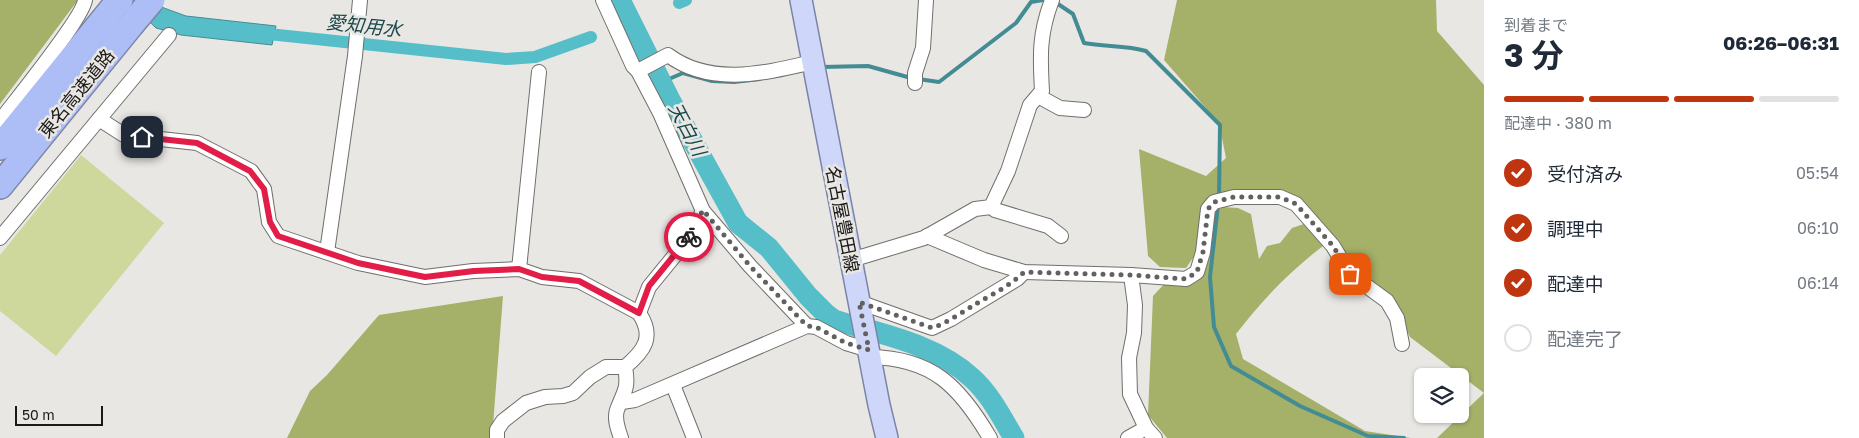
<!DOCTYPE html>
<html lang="ja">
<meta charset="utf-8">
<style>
:root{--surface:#fff;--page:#f2f2f3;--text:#1f2937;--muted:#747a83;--line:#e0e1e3;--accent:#bf3510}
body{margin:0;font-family:"Golos Text","Noto Sans JP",sans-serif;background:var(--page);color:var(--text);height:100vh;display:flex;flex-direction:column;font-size:19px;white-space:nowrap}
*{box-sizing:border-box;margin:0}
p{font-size:16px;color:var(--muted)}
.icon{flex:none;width:28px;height:28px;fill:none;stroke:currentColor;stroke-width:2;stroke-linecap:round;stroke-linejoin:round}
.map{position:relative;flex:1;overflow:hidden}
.details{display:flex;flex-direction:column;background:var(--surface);width:375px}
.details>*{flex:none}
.fabs{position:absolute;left:1414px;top:368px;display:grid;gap:10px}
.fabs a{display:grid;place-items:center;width:55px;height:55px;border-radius:8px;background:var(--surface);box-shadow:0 1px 4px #0004;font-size:25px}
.scale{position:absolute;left:15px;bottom:12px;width:88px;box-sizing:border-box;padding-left:5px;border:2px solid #1a1918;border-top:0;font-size:14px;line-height:18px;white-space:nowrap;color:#1a1918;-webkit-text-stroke:4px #e9e7e3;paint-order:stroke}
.pin{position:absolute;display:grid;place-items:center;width:42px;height:42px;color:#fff;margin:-21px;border-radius:10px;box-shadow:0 2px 8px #0006}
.courier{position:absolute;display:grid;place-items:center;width:50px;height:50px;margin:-25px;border:4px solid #e11d48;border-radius:50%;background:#fff;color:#222;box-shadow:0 1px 6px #0007}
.summary em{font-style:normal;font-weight:700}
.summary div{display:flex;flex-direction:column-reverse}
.summary{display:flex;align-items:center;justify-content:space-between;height:85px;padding:0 20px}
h1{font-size:32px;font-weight:700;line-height:38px}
.bar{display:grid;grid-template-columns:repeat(4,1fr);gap:8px 5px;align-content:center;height:60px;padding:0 20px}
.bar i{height:6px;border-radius:4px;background:var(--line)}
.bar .current{background:var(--accent)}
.bar p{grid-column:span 4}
ol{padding:0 20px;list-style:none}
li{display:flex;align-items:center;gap:15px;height:55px}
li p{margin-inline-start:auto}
li .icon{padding:5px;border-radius:50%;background:var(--accent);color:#fff;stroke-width:4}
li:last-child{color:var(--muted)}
li i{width:28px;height:28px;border:2px solid var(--line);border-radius:50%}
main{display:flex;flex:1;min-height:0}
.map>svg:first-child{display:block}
.green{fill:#ced89d}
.forest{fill:#a5b068}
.water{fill:#56bec9;stroke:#448c94}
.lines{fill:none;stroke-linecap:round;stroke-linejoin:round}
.stream{stroke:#448c94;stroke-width:4}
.canal{stroke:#56bec9;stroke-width:12}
.river{stroke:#56bec9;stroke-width:21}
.street-casing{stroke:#716f6b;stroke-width:16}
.primary-casing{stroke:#7a84a8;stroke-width:24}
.highway-casing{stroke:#7a84a8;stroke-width:28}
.street{stroke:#fff;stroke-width:14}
.primary{stroke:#ced7f9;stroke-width:21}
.highway{stroke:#adbdf5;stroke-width:25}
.highway-bridge-casing{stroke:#7a84a8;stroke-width:28;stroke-linecap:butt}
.highway-bridge{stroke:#adbdf5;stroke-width:25}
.done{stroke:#62615f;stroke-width:5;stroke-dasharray:0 9}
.route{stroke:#e11d48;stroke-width:6}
.labels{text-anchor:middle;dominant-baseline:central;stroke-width:5;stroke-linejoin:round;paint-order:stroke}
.street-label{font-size:18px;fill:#1a1918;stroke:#e9e7e3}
.water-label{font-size:19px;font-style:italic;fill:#19474c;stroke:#e9e7e3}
</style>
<main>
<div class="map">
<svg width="1484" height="438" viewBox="0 0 1484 438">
<rect width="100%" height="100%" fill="#e9e7e3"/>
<!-- green -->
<path class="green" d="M81,155l83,68 -108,133 -56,-45v-56z"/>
<!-- forest -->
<g class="forest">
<path d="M0,0h78l-78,104z"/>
<path d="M1177,0h259l1,31 47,54v353h-47l47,-45 -74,-56 -17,-36 -32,-22 -22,-36 -40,-43 -86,-1 -16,53 -11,16 -26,-1 -12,-11 -9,-107 67,27 20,-18 -7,-35 -55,-63z"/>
<path d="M1223,207l15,1 13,6 8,45 8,-13 13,-3 12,-15 12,-4 19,22c-33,25 -62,55 -87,88l7,25 122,72 46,7h-244l-19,-23 5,-119 13,-14c7,1 17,3 24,2 23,-2 21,-54 24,-71z"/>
<path d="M503,296l-11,142h-205l23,-47 17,-16 52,-60z"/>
</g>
<!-- water -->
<path class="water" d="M127,0h26l11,8 22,8 90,10 -4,19 -91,-10 -25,-7z"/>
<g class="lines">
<!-- stream -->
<g class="stream">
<path d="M1055,2l18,12 11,29c21,4 42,2 62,8l74,74 -1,73"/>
<path d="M821,67l47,-1 43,12"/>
<path d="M918,79l21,3 77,-59 15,-21 12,-2"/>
<path d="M662,82l21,-9 29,8 22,1 26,-3"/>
<path d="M1218,205l-8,72 4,50 17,39 69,40 68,30 36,2"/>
</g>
<!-- canal -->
<g class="canal">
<path d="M679,3l7,-3"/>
<path d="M259,33l247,26 29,-2 56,-20"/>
</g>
<!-- river -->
<path class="river" d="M620,0l49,98 69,125 31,25 39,48 18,18 8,6c47,14 101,24 138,58 18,16 30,40 42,60"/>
<!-- street casing -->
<g class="street-casing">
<g id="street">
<path d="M603,0l30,66 5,5 22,42 43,98 47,55 57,60"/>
<path d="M638,71l30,-16c43,32 97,18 145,7"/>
<path d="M915,83v-10l8,-25 3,-48"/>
<path d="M1038,96l22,12 24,2"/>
<path d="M99,119l25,16 73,8 54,28 13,18 5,33 9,14 80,27 67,14 48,-6 46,-2 23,8 37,4 60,32c16,24 5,38 -14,54h-19l-16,10 -17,16 -10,3 -18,1 -19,6 -23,18 -6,9v8"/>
<path d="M0,121c15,-20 83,-103 85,-121"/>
<path d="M991,207l4,3 53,16 13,10"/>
<path d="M927,236l57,24 40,12 107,3 55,4 11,-7 6,-20 5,-43 6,-7 20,-5h46l16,7 37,42 17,28 37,27 10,17 5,26"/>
<path d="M0,238l169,-203"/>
<path d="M327,252l28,-196 5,-56"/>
<path d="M851,260l73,-22 51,-29 16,-2 17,-36 22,-66 12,-14c-2,-35 -3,-57 10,-91"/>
<path d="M519,269l20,-197"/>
<path d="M1131,275l4,30 -1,28 -5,25 1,36 16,34 9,10"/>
<path d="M859,302l73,26 19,-9 66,-40 7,-7"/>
<path d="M639,313l10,-26 40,-49 14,-27"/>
<path d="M870,357c63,1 90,30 120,81"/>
<path d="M673,385l21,53"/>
<path d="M622,402l13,-2 172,-74 9,1 30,16 23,7"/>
<path d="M621,438c-3,-9 -7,-19 -4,-28 7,-19 12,-21 8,-43"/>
<path d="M1128,438l18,-10"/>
</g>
</g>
<!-- primary casing -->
<g class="primary-casing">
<path id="primary" d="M801,0l78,405 8,33"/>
</g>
<!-- highway casing -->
<g class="highway-casing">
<g id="highway">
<path d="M0,147l112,-138"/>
<path d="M0,186l131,-161"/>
</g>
</g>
<!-- street -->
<use href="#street" class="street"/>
<!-- primary -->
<use href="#primary" class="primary"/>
<!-- highway -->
<use href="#highway" class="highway"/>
<!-- highway-bridge casing -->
<g class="highway-bridge-casing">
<g id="highway-bridge">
<path d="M112,9l8,-9"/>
<path d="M131,25l21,-25"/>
</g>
</g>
<!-- highway-bridge -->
<use href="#highway-bridge" class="highway-bridge"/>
</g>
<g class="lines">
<!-- done -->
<path class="done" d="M689,237l14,-27 47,56 57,60 9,1 30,16 23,7 -10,-48 73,26c15,-5 29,-15 42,-23 17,-10 36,-19 50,-33l107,3 55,4 11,-7 6,-20 5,-43 6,-7 20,-5h46l16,7 37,42 17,28"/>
<!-- route -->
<path class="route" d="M142,137l55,6 53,28 14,18 6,33 8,14 80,27 67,14 49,-6 45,-2 23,8 37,4 60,32 10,-27 40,-49"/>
</g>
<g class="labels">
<!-- street labels -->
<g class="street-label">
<text transform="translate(76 93) rotate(-51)">東名高速道路</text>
<text transform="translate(843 219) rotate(79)">名古屋豊田線</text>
</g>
<!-- water labels -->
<g class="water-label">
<text transform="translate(364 25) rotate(6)">愛知用水</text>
<text transform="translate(688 129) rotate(62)">天白川</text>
</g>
</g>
</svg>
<div class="fabs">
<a><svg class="icon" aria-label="layers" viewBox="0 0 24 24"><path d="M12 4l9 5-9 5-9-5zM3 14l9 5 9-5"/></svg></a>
</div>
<div class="scale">50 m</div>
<div class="pin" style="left:1350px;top:274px;background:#ea580c"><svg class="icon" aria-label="bag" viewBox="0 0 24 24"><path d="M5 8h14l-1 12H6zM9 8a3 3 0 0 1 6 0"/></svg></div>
<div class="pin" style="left:142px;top:137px;background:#1f2937"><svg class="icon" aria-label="home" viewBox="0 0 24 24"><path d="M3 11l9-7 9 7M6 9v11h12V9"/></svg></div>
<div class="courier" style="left:689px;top:237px"><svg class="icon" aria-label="bike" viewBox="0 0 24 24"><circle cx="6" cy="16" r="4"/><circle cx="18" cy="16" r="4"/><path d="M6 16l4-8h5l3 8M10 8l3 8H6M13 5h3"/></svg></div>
</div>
<section class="details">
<div class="summary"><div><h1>3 分</h1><p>到着まで</p></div><em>06:26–06:31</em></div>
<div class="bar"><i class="current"></i><i class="current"></i><i class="current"></i><i></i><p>配達中 · 380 m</p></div>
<ol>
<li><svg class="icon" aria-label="check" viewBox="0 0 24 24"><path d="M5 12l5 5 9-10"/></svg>受付済み<p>05:54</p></li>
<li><svg class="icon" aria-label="check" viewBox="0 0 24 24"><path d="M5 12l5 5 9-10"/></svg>調理中<p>06:10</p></li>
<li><svg class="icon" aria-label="check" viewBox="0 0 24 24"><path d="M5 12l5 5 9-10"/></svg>配達中<p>06:14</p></li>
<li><i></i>配達完了</li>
</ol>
</section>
</main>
